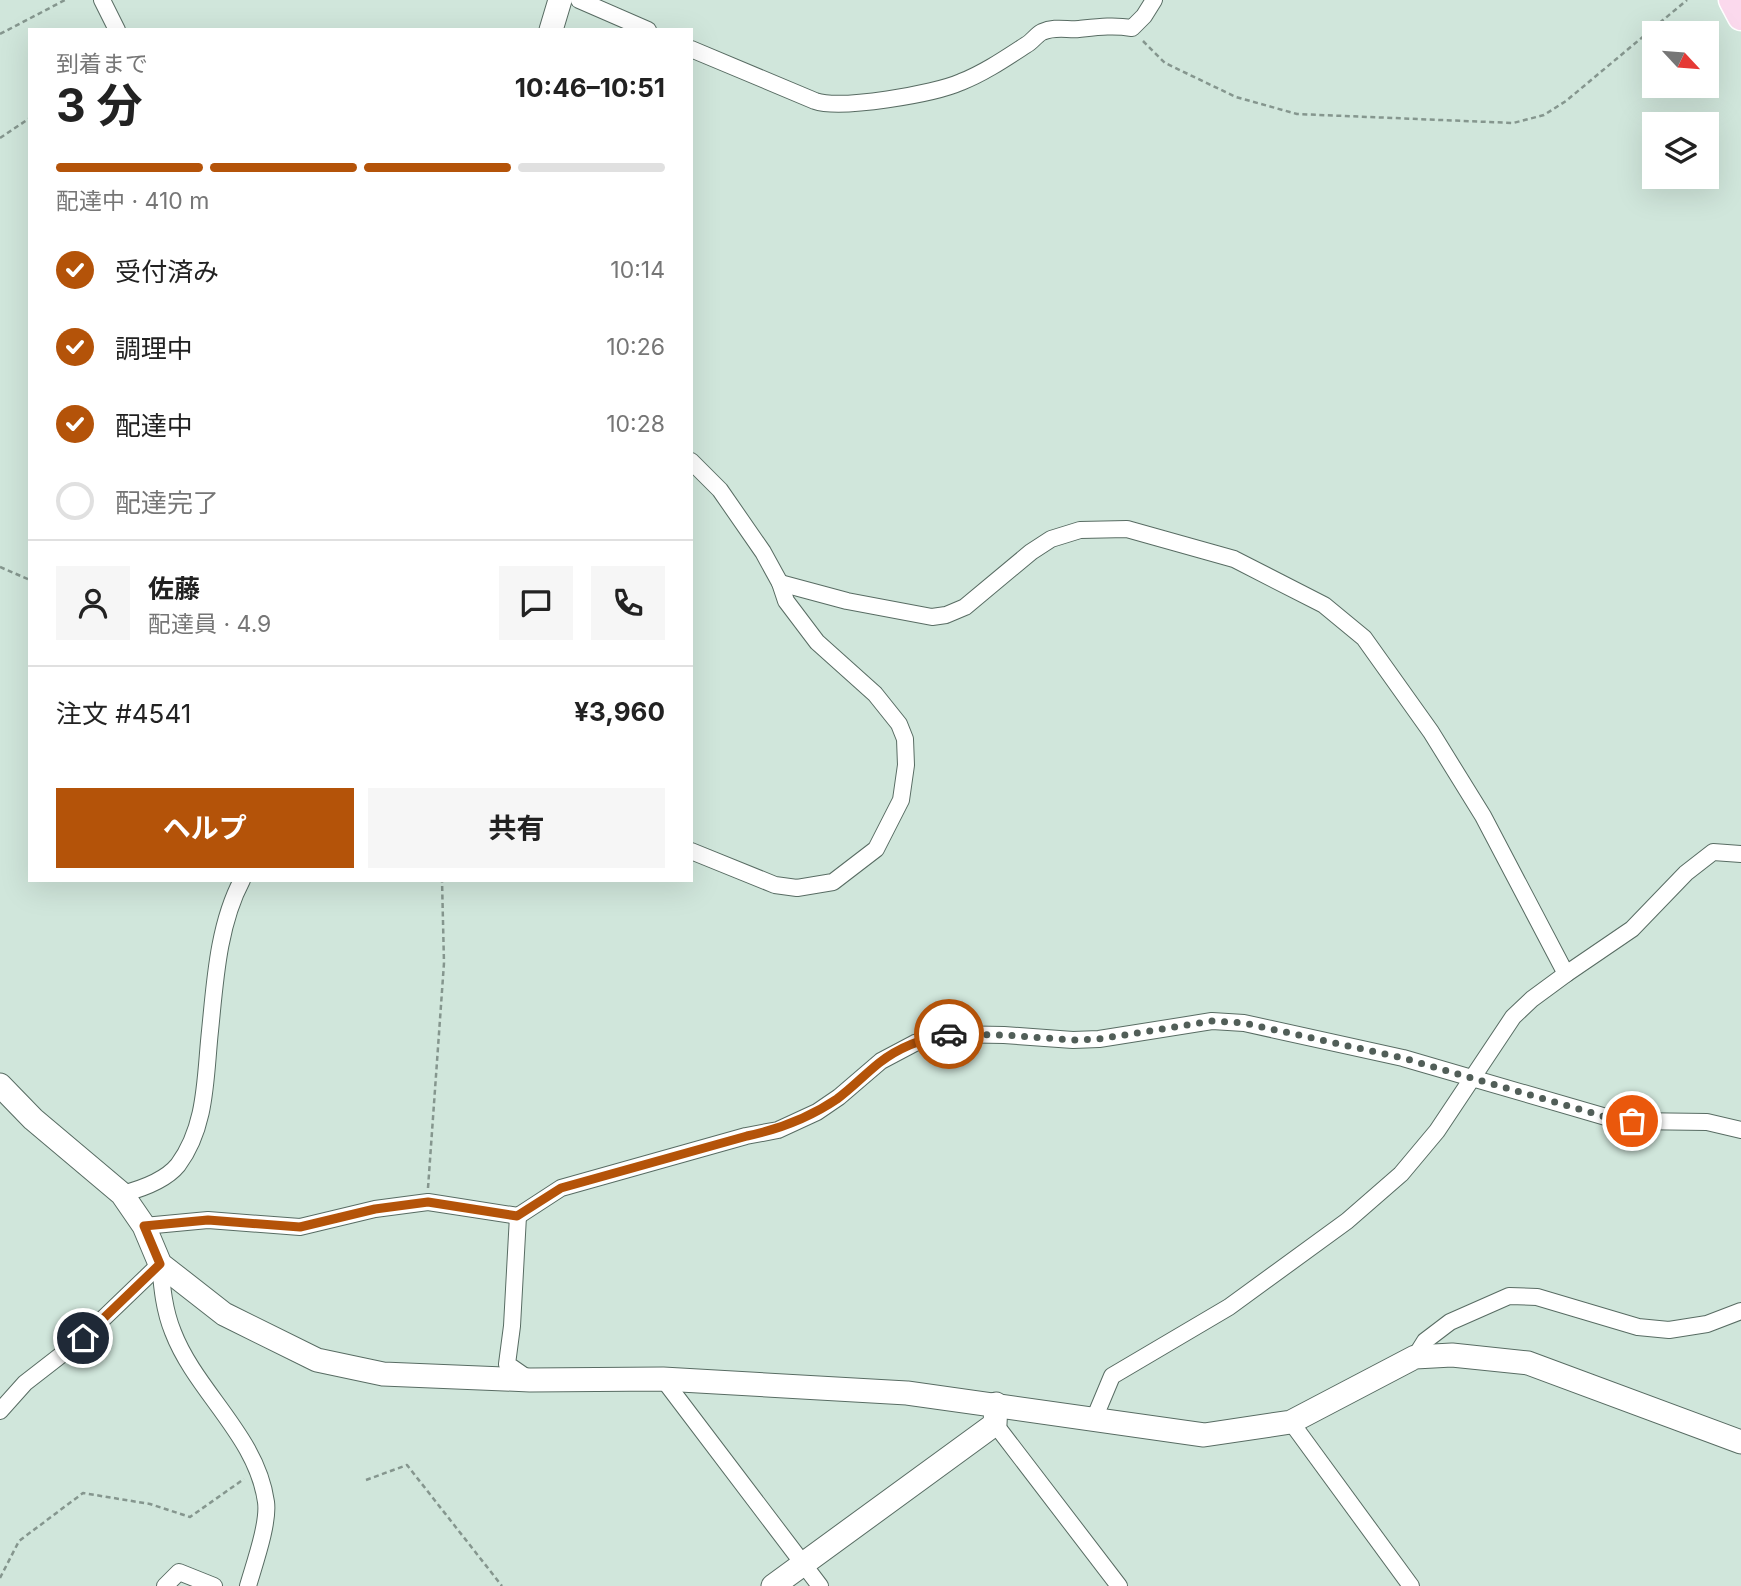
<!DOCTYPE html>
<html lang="ja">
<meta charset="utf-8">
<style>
:root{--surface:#fff;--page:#f6f6f6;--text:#222;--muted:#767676;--line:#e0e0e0;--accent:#b45309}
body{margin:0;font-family:Inter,"Noto Sans JP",sans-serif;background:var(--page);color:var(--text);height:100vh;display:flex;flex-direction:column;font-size:26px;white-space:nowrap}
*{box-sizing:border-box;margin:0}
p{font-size:23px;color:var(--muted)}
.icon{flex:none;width:38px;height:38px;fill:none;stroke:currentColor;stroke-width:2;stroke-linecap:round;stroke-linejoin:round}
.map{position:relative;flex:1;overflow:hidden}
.side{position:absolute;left:28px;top:28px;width:665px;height:854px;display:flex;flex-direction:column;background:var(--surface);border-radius:0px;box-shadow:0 7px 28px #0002}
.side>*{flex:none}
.needle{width:46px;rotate:116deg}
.controls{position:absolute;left:1642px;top:21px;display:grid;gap:14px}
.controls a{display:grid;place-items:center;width:77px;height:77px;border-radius:0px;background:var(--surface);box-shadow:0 7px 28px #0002;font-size:35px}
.pin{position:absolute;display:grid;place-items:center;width:60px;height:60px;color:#fff;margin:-30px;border:4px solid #fff;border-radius:50%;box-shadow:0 2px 7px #0007}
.courier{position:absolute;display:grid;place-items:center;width:70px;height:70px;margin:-35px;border:5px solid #b45309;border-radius:50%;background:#fff;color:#222;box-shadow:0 2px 9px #0007}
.headline em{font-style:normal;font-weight:700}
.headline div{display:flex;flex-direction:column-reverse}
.headline{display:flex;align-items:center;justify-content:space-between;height:119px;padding:0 28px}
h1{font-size:46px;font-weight:700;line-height:52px}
.bar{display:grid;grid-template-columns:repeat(4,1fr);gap:10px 7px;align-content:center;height:84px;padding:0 28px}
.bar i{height:9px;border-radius:5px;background:var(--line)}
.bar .on{background:var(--accent)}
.bar p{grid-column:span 4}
.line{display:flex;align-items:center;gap:18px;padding:0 28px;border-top:2px solid var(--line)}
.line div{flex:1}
.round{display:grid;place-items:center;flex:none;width:74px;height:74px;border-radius:0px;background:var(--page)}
ol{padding:0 28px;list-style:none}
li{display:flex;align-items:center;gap:21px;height:77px}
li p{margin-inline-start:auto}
li .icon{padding:7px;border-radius:50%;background:var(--accent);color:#fff;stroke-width:4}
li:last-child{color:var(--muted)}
li i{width:38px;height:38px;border:4px solid var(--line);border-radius:50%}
.action{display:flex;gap:14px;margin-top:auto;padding:14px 28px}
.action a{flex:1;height:80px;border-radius:0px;background:var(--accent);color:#fff;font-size:28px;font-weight:700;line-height:80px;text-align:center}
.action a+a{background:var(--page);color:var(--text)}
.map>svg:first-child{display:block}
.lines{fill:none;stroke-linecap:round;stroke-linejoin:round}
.street-casing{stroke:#586c63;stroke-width:18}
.secondary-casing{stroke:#586c63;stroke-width:25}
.primary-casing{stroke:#fff;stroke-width:29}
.path{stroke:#85968e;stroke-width:2.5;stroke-dasharray:5 3.5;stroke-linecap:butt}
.street{stroke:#fff;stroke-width:16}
.secondary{stroke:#fff;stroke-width:23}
.primary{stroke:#fbd9ed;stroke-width:26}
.done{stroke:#515e58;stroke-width:7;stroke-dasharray:0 12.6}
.route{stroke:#b45309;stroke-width:9}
</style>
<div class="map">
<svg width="1741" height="1586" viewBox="0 0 1741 1586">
<rect width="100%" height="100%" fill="#d0e6db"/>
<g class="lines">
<!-- street casing -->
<g class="street-casing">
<g id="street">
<path d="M102,0l15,30"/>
<path d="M579,0l69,30"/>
<path d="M691,49l124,52c26,9 119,-7 146,-19 23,-9 45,-24 65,-37 6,-3 10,-10 16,-13 13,-6 25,-2 37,-3 19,-2 34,-4 53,-1l12,-12 10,-16"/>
<path d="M691,461l29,29 43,62 17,31 6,18 31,41 58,52 24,30 6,15 1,26 -5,35 -25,49 -43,33 -36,6 -22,-3 -84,-34"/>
<path d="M780,583l67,18 85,16 14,-2 19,-8 66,-55 20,-13 29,-9 47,-1 107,30 90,46 40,33 67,94 52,84 83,158"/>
<path d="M122,1194c19,-5 43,-13 56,-29 29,-39 27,-88 32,-134 5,-49 8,-106 32,-151"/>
<path d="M518,1216l-6,110 -5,38 23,16"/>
<path d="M144,1226l64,-6 92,7 75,-18 53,-7 90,14 43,-28 185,-52 32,-6 39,-18 22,-15 42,-36 34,-18 31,-9 58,1 69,5 26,-1 113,-18 32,2 159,35 203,59 26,4 75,1 34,8"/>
<path d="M160,1264c2,23 4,46 13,68 23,60 84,104 93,170 3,21 -12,63 -18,84"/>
<path d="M1415,1357l10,-16 25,-19 59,-26 28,1 101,30 31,3 38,-6 34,-13"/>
<path d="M663,1379l157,207"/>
<path d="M0,1411l25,-28 58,-45 77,-74"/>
<path d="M1094,1419l18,-43 117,-69 118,-86 54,-47 36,-43 76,-114 19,-18 34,-25 66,-45 54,-56 27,-21 28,2"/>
<path d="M1291,1422l120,164"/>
<path d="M995,1424l124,162"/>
<path d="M165,1586l14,-14 35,14"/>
</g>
</g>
<!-- secondary casing -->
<g class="secondary-casing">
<g id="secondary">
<path d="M551,30l9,-30"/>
<path d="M0,1085l33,34 89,75 22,32 16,38 64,50 93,46 66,14 147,6 133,-1 244,14 297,42 87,-13 124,-65 37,-2 76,8 213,79"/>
<path d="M773,1586l222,-162 1,-20"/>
</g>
</g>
<!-- primary casing -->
<g class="primary-casing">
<path id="primary" d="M1732,0l9,17"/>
</g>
<!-- path -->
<g class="path">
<path d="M0,34l65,-34"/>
<path d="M1143,41l22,22 71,34 61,17 216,9 31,-8 22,-14 121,-101"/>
<path d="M0,138l30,-20"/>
<path d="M0,567l30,13"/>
<path d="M428,1188l16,-225 -2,-83"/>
<path d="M366,1480l41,-15 95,121"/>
<path d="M0,1578l19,-37 64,-48 67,11 40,13 54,-38"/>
</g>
<!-- street -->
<use href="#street" class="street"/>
<!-- secondary -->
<use href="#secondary" class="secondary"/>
<!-- primary -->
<use href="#primary" class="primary"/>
</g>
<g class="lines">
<!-- done -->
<path class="done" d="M949,1034l55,1 69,5 26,-1 113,-18 32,2 159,35 203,59 26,4"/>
<!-- route -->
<path class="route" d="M83,1338l77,-74 -16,-38 64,-6 92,7 75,-18 53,-7 89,14 44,-28 186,-52c33,-7 62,-18 90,-37 15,-11 27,-24 42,-36 19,-15 45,-25 70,-29"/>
</g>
</svg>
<div class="controls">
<a><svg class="needle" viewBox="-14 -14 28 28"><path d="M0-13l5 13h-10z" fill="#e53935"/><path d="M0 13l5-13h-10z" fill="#767676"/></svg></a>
<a><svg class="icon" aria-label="layers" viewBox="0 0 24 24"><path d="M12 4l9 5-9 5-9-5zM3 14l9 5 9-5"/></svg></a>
</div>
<div class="pin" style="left:1632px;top:1121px;background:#ea580c"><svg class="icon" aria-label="bag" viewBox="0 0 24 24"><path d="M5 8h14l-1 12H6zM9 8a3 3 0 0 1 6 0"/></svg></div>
<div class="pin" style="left:83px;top:1338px;background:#1f2937"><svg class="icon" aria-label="home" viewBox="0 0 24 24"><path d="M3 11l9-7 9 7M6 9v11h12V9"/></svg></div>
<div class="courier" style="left:949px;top:1034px"><svg class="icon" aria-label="car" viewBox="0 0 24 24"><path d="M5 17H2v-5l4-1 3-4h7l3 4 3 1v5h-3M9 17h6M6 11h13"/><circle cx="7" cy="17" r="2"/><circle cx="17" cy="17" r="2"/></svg></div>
<section class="side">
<div class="headline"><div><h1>3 分</h1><p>到着まで</p></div><em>10:46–10:51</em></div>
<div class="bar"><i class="on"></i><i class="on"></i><i class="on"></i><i></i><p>配達中 · 410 m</p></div>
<ol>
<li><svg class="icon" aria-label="check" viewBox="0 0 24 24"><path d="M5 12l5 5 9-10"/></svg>受付済み<p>10:14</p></li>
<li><svg class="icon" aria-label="check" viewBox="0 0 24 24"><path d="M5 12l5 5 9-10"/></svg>調理中<p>10:26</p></li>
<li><svg class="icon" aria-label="check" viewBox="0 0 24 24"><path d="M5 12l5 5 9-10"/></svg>配達中<p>10:28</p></li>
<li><i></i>配達完了</li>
</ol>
<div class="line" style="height:126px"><a class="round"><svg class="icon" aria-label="person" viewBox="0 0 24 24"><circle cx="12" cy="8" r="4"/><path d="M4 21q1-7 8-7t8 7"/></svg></a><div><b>佐藤</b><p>配達員 · 4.9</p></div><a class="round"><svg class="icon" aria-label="chat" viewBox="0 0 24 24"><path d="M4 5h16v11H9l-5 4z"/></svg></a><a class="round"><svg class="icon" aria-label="phone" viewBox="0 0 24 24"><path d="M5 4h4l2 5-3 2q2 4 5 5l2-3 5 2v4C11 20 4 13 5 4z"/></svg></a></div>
<div class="line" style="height:91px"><div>注文 #4541</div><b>¥3,960</b></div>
<div class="action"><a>ヘルプ</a><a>共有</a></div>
</section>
</div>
